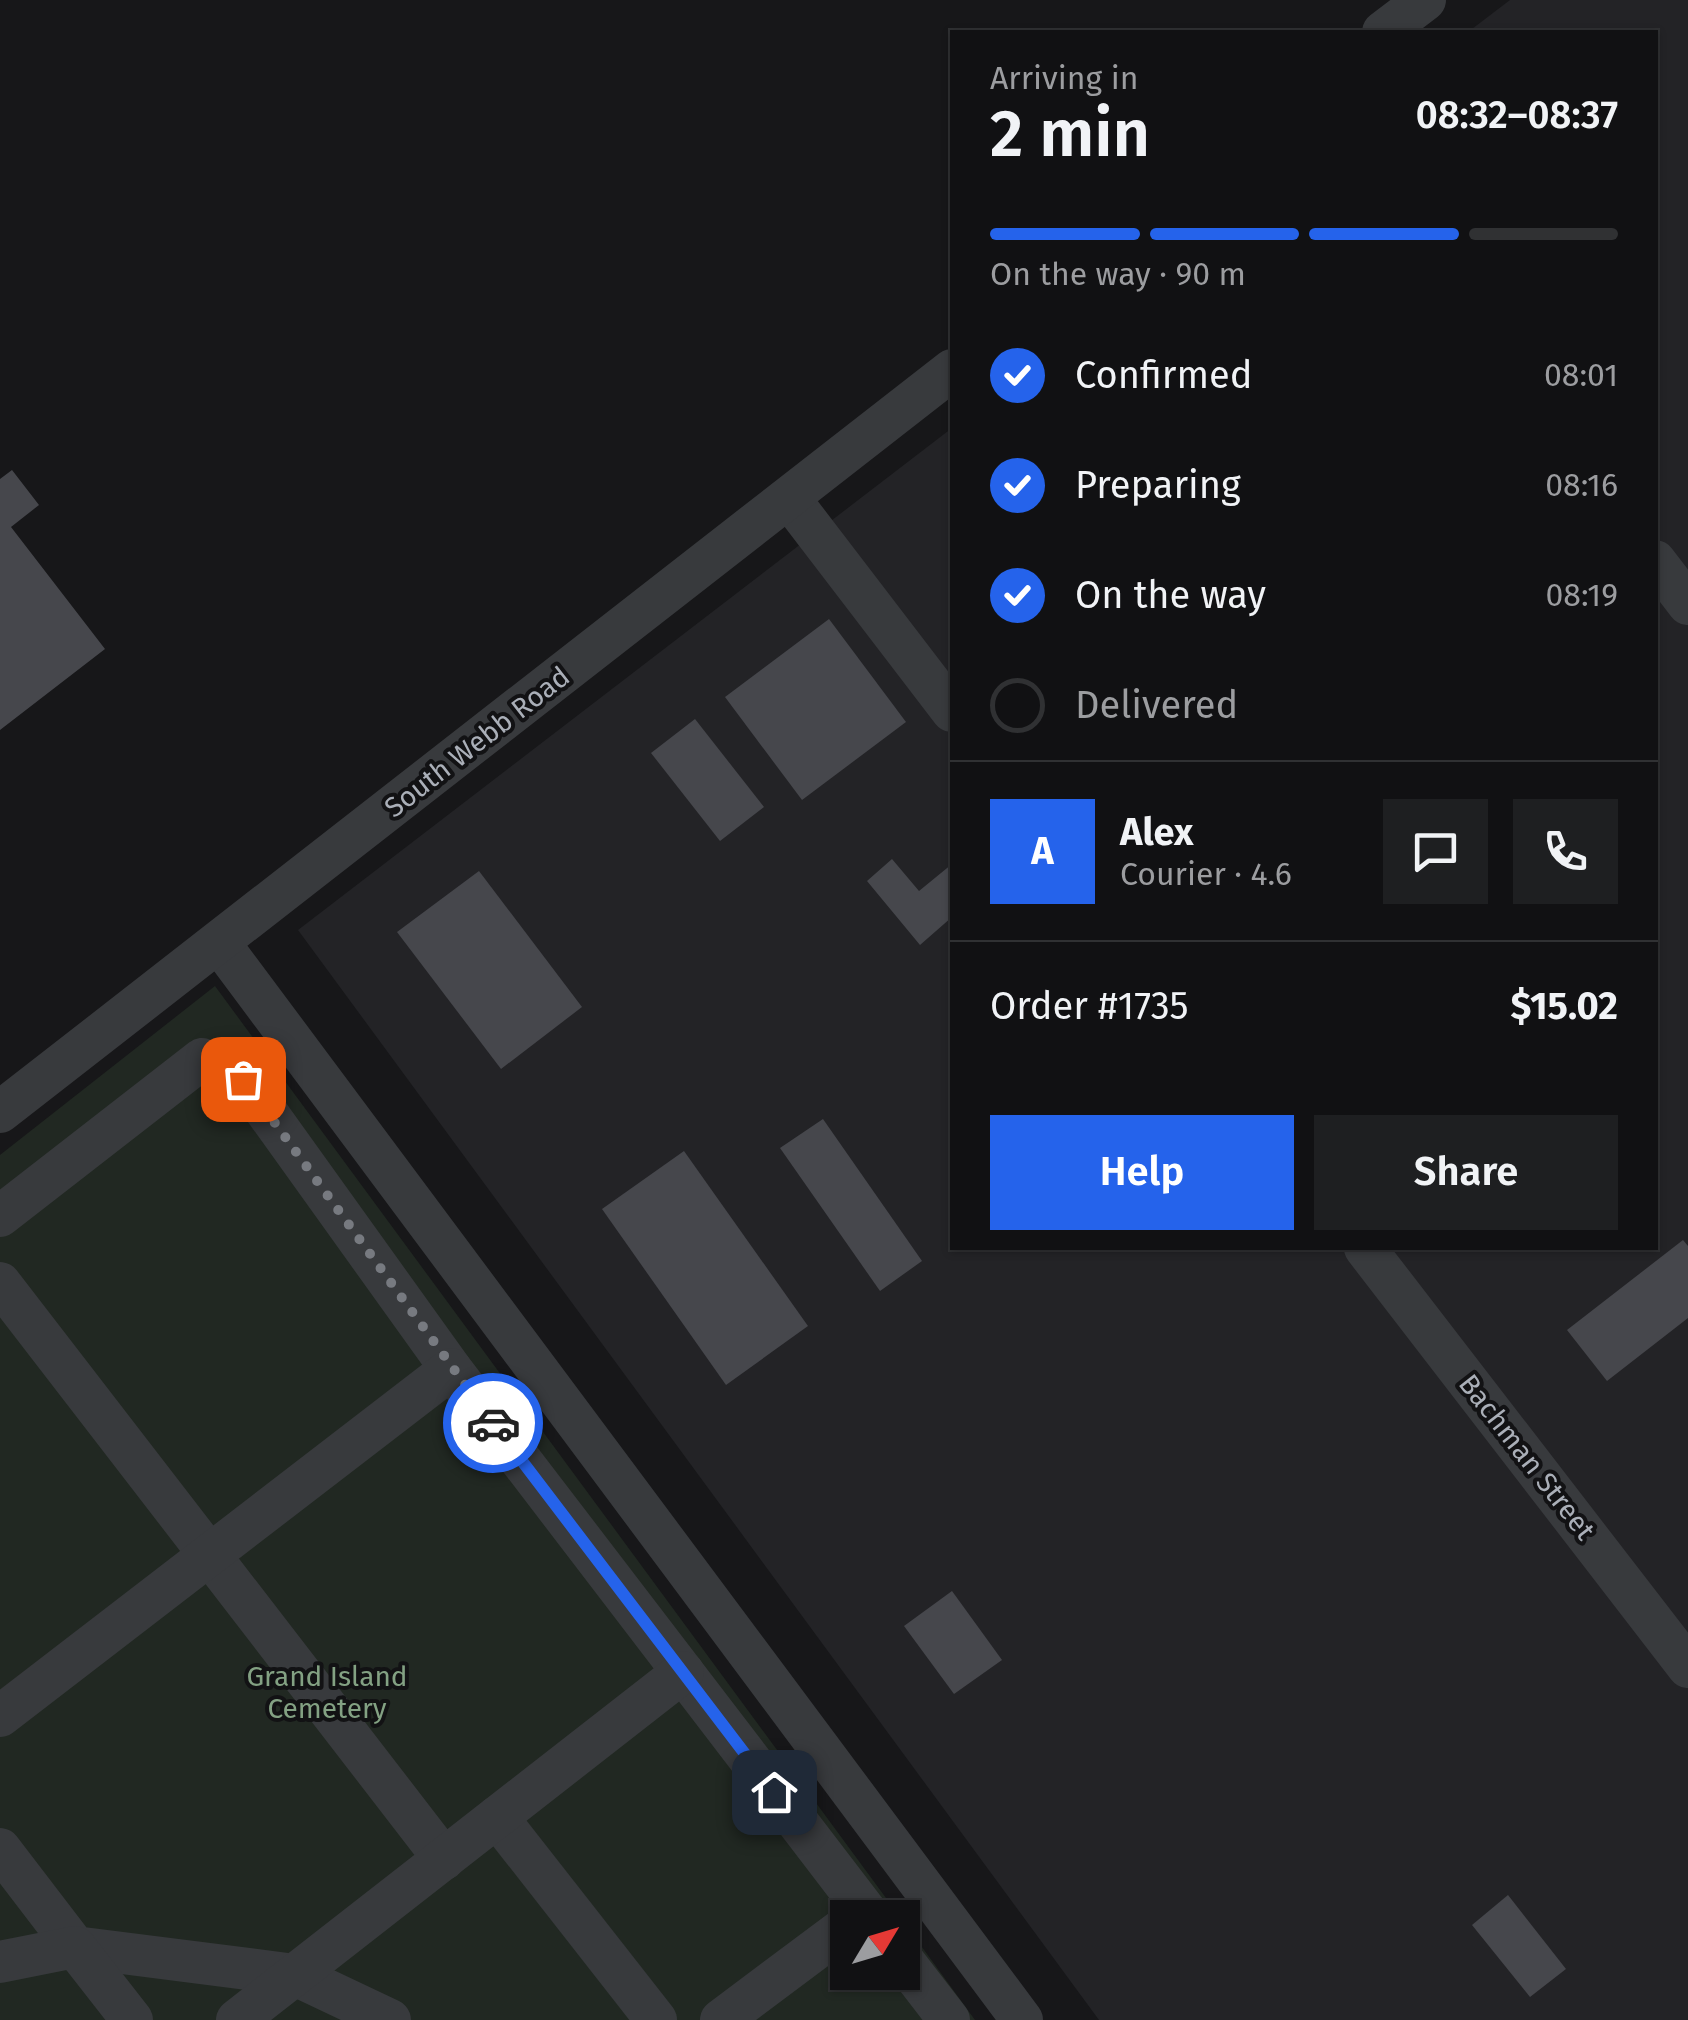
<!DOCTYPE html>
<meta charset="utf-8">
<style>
:root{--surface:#111113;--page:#1e1f21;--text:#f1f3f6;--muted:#9c9da0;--line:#303133;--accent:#2563eb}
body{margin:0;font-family:"Fira Sans",sans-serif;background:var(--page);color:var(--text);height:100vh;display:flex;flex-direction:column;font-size:38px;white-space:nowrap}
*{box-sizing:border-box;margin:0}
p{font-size:32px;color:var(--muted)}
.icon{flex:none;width:55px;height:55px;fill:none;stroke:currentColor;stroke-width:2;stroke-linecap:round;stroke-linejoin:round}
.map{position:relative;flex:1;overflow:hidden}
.panel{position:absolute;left:950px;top:30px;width:708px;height:1220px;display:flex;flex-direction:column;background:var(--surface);border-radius:0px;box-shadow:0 2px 8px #0004,0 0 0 2px var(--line)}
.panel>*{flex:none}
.needle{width:65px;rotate:52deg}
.controls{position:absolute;left:830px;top:1900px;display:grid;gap:20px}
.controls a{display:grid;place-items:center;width:90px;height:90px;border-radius:0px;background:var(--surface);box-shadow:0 2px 8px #0004,0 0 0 2px var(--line);font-size:50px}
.pin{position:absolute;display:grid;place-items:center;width:85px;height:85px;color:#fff;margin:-42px;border-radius:20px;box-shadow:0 5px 15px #0006}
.courier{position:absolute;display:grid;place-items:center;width:100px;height:100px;margin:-50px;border:8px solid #2563eb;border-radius:50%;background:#fff;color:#222;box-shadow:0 2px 12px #0007}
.summary em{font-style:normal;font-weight:600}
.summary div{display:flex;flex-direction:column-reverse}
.summary{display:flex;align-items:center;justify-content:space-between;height:170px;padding:0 40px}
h1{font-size:65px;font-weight:600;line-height:75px}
.bar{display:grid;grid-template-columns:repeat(4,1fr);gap:15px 10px;align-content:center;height:120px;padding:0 40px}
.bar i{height:12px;border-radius:8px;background:var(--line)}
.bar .active{background:var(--accent)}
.bar p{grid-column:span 4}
.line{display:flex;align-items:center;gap:25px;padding:0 40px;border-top:2px solid var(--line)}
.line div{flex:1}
.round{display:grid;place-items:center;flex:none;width:105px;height:105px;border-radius:0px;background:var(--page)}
ol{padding:0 40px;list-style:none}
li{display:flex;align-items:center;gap:30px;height:110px}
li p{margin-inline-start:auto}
li .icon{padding:10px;border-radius:50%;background:var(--accent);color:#fff;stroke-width:4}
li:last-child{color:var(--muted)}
li i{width:55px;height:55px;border:5px solid var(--line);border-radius:50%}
.primary-button{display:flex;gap:20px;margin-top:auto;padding:20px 40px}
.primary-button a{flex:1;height:115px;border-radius:0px;background:var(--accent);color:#fff;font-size:40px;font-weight:600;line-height:115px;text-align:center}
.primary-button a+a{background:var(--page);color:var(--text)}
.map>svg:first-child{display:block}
.built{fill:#232326}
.green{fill:#212822}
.building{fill:#46474c}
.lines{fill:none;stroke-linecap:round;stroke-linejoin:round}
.minor{stroke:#383a3d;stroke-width:42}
.done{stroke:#777a80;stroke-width:10;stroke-dasharray:0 18}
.route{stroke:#2563eb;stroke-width:12}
.labels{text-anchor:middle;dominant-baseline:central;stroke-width:8;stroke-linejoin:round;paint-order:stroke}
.street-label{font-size:28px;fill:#aaafb8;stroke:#121214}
.park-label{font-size:28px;fill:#83a183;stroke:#121214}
</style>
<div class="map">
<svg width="1688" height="2020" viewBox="0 0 1688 2020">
<rect width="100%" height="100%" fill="#171719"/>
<!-- built -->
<path class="built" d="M1510,0h178v2020h-589l-801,-1090 654,-502v820h703v-1216h-187z"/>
<!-- green -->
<path class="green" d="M215,986l685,931 -52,1v54h54l1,-51 72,99h-975v-865z"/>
<!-- building -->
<g class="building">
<path d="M12,470l27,35 -28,22 94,122 -105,81v-251z"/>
<path d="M829,619l77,103 -104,78 -77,-103z"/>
<path d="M695,719l69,88 -44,34 -69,-88z"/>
<path d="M892,859l27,32 33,-27v53l-32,28 -53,-64z"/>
<path d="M479,871l103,136 -81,62 -104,-137z"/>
<path d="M823,1119l99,142 -42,30 -100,-143z"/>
<path d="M684,1151l124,175 -82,59 -124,-176z"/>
<path d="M1683,1240l5,6v72l-81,63 -40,-51z"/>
<path d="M952,1591l50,69 -48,34 -50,-68z"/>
<path d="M1508,1895l58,74 -36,28 -58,-72z"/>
</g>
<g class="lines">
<!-- minor -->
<g class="minor">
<path d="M1383,32l42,-32"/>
<path d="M789,498l163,213"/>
<path d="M1655,561l33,43"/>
<path d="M220,944l802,1076"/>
<path d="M0,1112l952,-742"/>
<path d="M0,1216l202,-157 41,20 208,290 420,549"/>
<path d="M1365,1248l323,419"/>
<path d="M0,1283l444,576"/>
<path d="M0,1716l451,-347"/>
<path d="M497,1817l159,203"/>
<path d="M0,1849l75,98 220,28 95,45"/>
<path d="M902,1959l47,61"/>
<path d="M0,1962l75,-15 57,73"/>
<path d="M237,2020l446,-348"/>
<path d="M721,2020l127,-95"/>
</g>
</g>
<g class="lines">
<!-- done -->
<path class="done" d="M243,1079l250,344"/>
<!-- route -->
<path class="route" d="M493,1423l281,369"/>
</g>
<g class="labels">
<!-- street labels -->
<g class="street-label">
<text transform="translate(477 742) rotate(-38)">South Webb Road</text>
<text transform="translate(1527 1457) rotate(52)">Bachman Street</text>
</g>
<!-- park labels -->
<g class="park-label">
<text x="327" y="1676">Grand Island<tspan x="327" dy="32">Cemetery</tspan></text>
</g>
</g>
</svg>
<div class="controls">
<a><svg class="needle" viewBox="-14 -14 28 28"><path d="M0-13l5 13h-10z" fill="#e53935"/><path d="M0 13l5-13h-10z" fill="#9c9da0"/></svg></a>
</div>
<div class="pin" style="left:243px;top:1079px;background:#ea580c"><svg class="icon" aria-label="bag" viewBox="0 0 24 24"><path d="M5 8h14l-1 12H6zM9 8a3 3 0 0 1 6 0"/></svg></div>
<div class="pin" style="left:774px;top:1792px;background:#1f2937"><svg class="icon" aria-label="home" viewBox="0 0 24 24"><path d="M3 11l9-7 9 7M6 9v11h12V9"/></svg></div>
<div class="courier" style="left:493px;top:1423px"><svg class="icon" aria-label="car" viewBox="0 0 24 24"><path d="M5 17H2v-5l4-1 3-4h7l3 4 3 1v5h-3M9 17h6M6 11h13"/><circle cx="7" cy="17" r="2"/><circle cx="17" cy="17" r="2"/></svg></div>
<section class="panel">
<div class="summary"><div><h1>2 min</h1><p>Arriving in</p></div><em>08:32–08:37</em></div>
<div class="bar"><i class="active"></i><i class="active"></i><i class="active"></i><i></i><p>On the way · 90 m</p></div>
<ol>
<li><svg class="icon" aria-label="check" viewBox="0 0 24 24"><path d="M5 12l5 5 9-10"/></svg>Confirmed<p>08:01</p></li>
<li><svg class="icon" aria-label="check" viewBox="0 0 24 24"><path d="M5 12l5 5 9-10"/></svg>Preparing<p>08:16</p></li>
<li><svg class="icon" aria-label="check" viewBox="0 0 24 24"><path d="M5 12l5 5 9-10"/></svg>On the way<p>08:19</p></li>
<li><i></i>Delivered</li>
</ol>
<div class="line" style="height:180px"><b class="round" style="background:var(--accent);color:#fff">A</b><div><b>Alex</b><p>Courier · 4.6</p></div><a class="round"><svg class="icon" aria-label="chat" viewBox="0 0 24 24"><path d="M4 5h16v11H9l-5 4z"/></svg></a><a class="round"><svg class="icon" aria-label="phone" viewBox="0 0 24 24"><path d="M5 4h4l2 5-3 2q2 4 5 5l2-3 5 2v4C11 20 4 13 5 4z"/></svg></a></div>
<div class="line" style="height:130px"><div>Order #1735</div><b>$15.02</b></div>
<div class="primary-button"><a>Help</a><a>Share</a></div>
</section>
</div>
